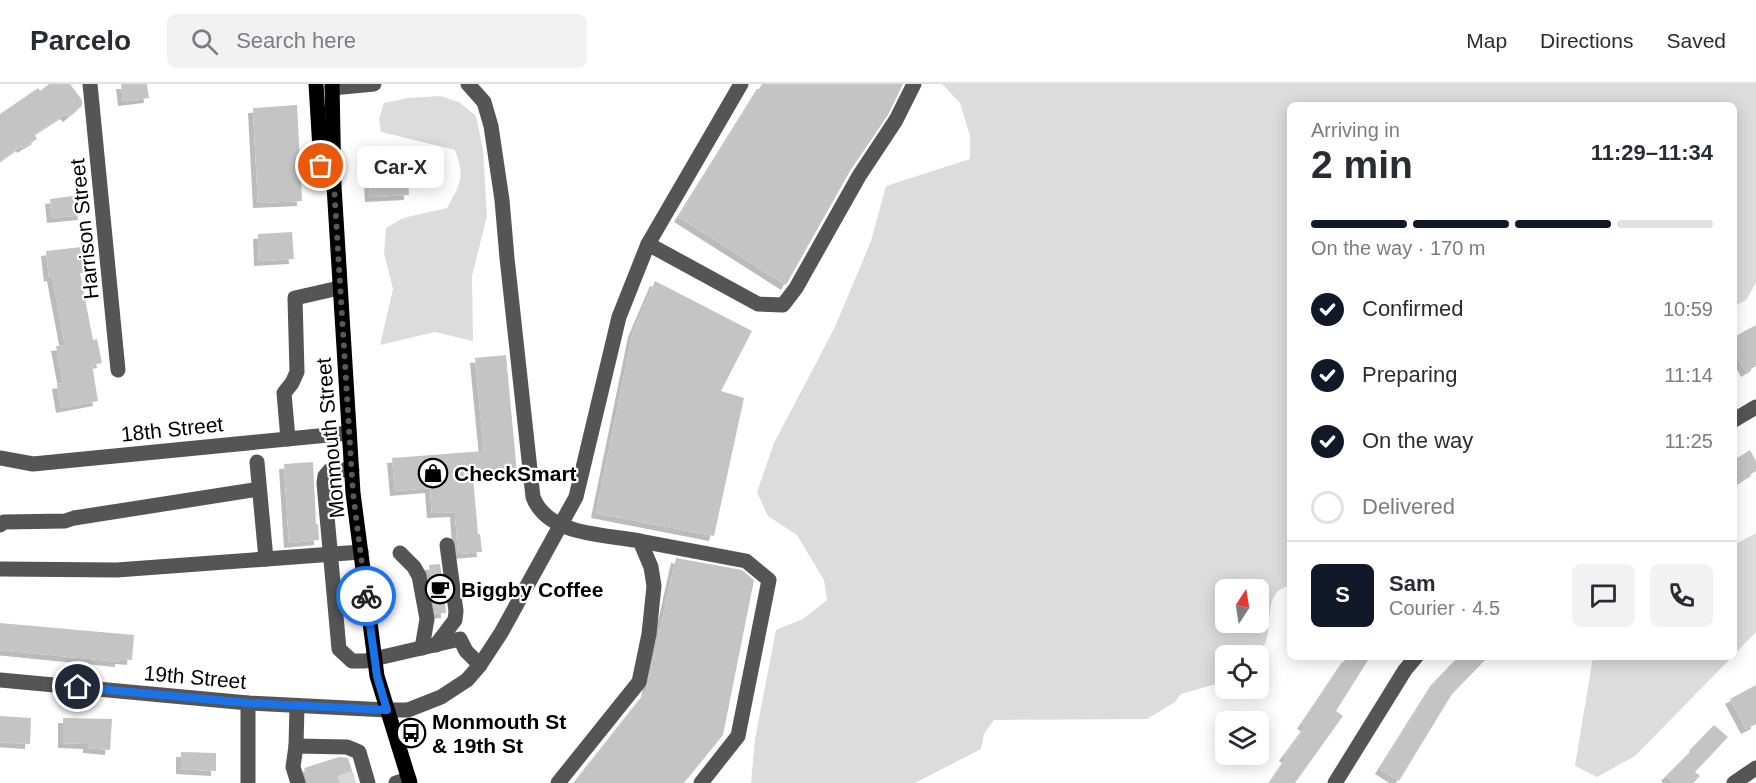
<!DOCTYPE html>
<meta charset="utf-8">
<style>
:root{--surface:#fff;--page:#f2f2f3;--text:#2b2b33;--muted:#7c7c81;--line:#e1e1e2;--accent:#111827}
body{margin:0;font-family:Arial,sans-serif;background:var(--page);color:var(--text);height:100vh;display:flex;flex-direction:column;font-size:22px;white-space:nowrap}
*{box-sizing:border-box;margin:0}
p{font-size:20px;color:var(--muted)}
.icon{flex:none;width:33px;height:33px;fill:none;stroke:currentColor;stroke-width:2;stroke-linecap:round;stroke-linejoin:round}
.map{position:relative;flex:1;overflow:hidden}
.panel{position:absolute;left:1287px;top:18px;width:450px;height:558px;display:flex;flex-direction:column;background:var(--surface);border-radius:9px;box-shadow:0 3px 15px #0003}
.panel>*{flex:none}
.needle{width:39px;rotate:12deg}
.tools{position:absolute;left:1215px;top:495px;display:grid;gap:12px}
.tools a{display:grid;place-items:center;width:54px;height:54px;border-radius:9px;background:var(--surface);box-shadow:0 3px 15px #0003;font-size:30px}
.pin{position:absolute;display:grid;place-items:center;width:51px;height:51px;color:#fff;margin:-26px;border:3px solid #fff;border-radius:50%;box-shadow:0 2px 6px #0007}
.courier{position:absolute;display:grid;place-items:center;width:60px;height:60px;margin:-30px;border:4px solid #1a73e8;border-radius:50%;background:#fff;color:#222;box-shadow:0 2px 8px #0007}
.bubble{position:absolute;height:42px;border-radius:9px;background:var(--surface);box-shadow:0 3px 15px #0003;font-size:20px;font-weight:700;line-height:42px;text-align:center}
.overview em{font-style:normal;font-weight:700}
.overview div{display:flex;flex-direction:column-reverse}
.overview{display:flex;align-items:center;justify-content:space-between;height:102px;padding:0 24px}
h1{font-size:39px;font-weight:700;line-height:45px}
.bar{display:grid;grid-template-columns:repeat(4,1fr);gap:9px 6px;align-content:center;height:72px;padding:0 24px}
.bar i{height:8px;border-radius:4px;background:var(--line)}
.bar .current{background:var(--accent)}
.bar p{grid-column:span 4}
.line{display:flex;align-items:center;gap:15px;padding:0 24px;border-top:2px solid var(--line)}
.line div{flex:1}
.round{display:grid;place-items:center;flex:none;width:63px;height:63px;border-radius:9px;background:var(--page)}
ol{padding:0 24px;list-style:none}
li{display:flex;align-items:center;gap:18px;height:66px}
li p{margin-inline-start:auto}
li .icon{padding:6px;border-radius:50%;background:var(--accent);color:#fff;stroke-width:4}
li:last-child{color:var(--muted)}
li i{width:33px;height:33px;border:3px solid var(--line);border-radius:50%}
header{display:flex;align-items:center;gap:36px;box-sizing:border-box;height:84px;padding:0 30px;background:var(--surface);border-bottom:2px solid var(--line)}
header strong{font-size:28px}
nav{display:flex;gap:33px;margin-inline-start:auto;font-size:21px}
.search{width:420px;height:54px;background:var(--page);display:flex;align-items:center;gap:15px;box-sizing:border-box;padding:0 21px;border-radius:9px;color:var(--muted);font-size:22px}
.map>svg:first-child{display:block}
.green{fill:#dcdcdc;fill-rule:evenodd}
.building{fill:#c4c4c4;filter:url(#shadow)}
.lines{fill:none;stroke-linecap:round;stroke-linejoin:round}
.minor-tunnel{stroke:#d9d9d9;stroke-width:15;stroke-dasharray:15 8;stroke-linecap:butt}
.minor{stroke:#555;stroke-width:15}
.major{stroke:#000;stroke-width:15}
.done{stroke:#595959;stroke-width:6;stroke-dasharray:0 10.8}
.route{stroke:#1a73e8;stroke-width:8}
.labels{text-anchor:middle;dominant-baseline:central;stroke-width:4.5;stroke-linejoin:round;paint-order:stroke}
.street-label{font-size:21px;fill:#000;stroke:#fff}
.poi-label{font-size:21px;font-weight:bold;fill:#000;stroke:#fff;text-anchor:start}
</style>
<header>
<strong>Parcelo</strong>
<div class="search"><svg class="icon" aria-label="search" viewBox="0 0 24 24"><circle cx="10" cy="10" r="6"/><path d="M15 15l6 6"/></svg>Search here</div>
<nav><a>Map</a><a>Directions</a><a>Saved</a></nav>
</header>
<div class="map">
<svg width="1756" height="699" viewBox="0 0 1756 699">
<defs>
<filter id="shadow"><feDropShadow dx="-5" dy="5" stdDeviation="0" flood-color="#0004"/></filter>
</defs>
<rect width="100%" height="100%" fill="#fff"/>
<!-- green -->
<g class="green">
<path d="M942,0h814v199l-10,17 -12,6v-201h-444v480c-4,2 -10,4 -13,7 -14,16 -1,47 -20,63l-31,1 -1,20 -12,9 -32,9 -6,8 -28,17 -153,1 -10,14 -3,15 -66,34h-164l4,-44 21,-109 27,-11 24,-19 -3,-20 -27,-45 -29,-19 -11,-24 17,-49 61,-116 36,-86 15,-55 84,-27v-23l-10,-33zM1226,506h32v32h-32z"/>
<path d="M440,12l19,6 17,14 7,34 4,66 -15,60 1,65 -38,-9 -55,13 13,-56 -9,-36 2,-25 17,-10 44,-10c14,-26 18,-30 8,-58l-74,-18 -2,-13 5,-16 24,-5z"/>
<path d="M1756,449v99l-22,23v-110z"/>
<path d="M1593,573h139l-97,99 -38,21 -22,-11z"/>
</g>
<!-- building -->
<g class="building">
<path d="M49,0h21l12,16v6l-14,11 -3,-3 -31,20 3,5 -15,9 -1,-2 -21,15v-47l38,-26 2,3z"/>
<path d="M121,0h26l2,14 -26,3z"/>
<path d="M762,0h141l-15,31 -38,56 -64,114 -107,-68z"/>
<path d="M297,21l5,96 -44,2 -5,-95z"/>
<path d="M407,76l2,35 -39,2 -2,-35z"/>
<path d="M80,111l3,20 -31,3 -2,-19z"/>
<path d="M292,148l2,27 -35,2 -1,-27z"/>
<path d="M82,163l3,26h-5l13,67 4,-1 5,24 -10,2 6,36 -37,7 -4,-24 6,-1 -7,-37 9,-1 -13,-69 -3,1 -3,-26z"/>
<path d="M655,197l97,50 -31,60 23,7 -30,138 -118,-23 37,-181z"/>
<path d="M1756,241v41l-10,6 -12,-22v-13z"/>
<path d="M506,271l11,118 -44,4 5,57h2l2,18 -24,2 -3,-42 -23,1 -2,-25 -35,3 -3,-33 92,-7 -9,-93z"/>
<path d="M1750,366l6,11v10l-22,14v-25z"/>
<path d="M313,378l3,62h2l1,16 -30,3 -5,-79z"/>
<path d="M676,474l66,12 12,10 -31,155 -39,48h-110l72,-91z"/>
<path d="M440,480l6,47v2l-10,1 -7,-49z"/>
<path d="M0,539l134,12 -2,25 -12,-1v3l-120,-12z"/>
<path d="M1347,573h23l-34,54 7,5 -48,67h-25l17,-25 -3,-2 22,-30 -4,-2z"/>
<path d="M1458,573h30l-36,37 -53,87 -19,-12 56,-89z"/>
<path d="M1756,601v39l-10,5 -16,-30z"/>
<path d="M0,632l31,2 -1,26 -30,-2z"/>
<path d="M63,634l49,1 -2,31 -22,-2v-4l-25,-1z"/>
<path d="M1714,641l14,12 -33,35 5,4 -7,7h-20l-7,-7 29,-29 -1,-1z"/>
<path d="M181,668l35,1v18l-35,-2z"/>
<path d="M339,673l9,1 8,25h-47l-5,-15z"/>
</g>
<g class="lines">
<!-- minor-tunnel -->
<path class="minor-tunnel" d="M340,699l14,-5"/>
<!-- minor -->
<g class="minor">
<path d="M90,0l28,286"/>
<path d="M468,0l16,18 7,24 11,74 5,58 26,239c15,39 71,37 107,44l11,26 3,19 -5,48 -10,48 -81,101"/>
<path d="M332,4l42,-4"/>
<path d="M648,160l110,60 25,1 13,-17 63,-112 37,-56 18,-36"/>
<path d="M1734,336l22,-13"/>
<path d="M288,355l-4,-46 8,-10 5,-11 -2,-74 44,-10"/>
<path d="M0,374l33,6 316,-31"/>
<path d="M257,378l9,97"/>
<path d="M352,386h-22l-5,6 -1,7 15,166 13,12h13l95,-22 6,12 14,14"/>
<path d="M0,441l4,-3 61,-1 9,-3 185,-29"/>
<path d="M640,457l106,20 23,19 -31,156 -37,47"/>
<path d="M400,469l14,14 5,9 8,43 -5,29"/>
<path d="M0,485l117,1 244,-18"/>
<path d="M436,561l19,-25 1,-9 -9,-66"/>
<path d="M0,596l248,23 139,7h21l33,-13 26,-17 13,-15 21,-32 75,-136 43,-180 29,-73 93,-160"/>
<path d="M297,622l-1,40 -3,21 5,16"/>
<path d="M296,662l51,1 12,5 9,31"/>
<path d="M248,699v-80"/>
<path d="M396,699l13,-4"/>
<path d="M1335,699l70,-113 11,-13"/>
<path d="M1734,699l22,-15"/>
</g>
<!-- major -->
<g class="major">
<path d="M316,0l5,82 12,19"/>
<path d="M332,0l2,102 19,307 24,183 33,107"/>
</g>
</g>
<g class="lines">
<!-- done -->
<path class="done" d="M321,82l13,20 19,307 13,103"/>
<!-- route -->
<path class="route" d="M78,603l170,16 139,7 -10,-34 -11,-80"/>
</g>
<!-- icons -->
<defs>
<g id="shop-ring" transform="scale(1.5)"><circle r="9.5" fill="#fff" stroke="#000" stroke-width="1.5"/><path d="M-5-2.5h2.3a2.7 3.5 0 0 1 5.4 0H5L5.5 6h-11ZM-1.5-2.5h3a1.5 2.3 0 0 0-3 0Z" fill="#000"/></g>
<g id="cafe-ring" transform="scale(1.5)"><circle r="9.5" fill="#fff" stroke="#000" stroke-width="1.5"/><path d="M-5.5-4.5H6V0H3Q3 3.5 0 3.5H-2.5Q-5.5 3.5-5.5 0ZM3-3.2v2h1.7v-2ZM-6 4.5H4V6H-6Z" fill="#000"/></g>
<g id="bus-ring" transform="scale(1.5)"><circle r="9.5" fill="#fff" stroke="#000" stroke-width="1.5"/><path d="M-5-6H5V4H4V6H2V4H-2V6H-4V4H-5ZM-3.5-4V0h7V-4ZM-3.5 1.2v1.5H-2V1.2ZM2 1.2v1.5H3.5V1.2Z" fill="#000"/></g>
</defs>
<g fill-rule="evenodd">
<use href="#shop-ring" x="433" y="389"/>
<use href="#cafe-ring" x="440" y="505"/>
<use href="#bus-ring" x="411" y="649"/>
</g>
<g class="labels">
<!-- street labels -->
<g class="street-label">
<text transform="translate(84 145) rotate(-96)">Harrison Street</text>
<text transform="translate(172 345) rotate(-6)">18th Street</text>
<text transform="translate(330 354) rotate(-95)">Monmouth Street</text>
<text transform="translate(195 593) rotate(5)">19th Street</text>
</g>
<!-- poi labels -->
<g class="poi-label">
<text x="454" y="389">CheckSmart</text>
<text x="461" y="505">Biggby Coffee</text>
<text x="432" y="637">Monmouth St<tspan x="432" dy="24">&amp; 19th St</tspan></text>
</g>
</g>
</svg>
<div class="tools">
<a><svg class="needle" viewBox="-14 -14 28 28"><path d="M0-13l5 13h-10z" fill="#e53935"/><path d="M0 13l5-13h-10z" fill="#7c7c81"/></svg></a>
<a><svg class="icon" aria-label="locate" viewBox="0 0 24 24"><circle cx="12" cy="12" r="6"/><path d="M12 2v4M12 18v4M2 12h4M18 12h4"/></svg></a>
<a><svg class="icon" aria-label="layers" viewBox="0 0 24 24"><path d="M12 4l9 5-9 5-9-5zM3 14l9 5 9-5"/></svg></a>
</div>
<div class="pin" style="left:321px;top:82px;background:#ea580c"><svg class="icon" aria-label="bag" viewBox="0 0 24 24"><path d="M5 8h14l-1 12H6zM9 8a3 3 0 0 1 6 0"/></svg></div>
<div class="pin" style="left:78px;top:603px;background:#1f2937"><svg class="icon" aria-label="home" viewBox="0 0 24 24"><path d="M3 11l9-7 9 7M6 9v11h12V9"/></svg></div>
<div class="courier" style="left:366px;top:512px"><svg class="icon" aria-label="bike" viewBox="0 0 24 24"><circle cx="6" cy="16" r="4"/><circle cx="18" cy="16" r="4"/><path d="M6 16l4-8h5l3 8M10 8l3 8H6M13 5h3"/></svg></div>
<div class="bubble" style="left:357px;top:62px;width:87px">Car-X</div>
<section class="panel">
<div class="overview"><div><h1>2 min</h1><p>Arriving in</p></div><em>11:29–11:34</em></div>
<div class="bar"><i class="current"></i><i class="current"></i><i class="current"></i><i></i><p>On the way · 170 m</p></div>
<ol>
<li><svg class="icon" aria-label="check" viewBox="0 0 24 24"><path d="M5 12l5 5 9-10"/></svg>Confirmed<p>10:59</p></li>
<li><svg class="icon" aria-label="check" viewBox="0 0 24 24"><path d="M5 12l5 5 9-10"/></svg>Preparing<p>11:14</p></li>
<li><svg class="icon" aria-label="check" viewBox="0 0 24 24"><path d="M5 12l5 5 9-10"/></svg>On the way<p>11:25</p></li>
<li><i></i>Delivered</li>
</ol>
<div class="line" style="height:108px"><b class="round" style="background:var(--accent);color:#fff">S</b><div><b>Sam</b><p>Courier · 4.5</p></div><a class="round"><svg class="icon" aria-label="chat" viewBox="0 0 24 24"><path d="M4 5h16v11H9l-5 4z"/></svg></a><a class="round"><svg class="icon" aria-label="phone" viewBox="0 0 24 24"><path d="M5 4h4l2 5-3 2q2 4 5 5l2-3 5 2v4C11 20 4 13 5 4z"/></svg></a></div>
</section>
</div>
